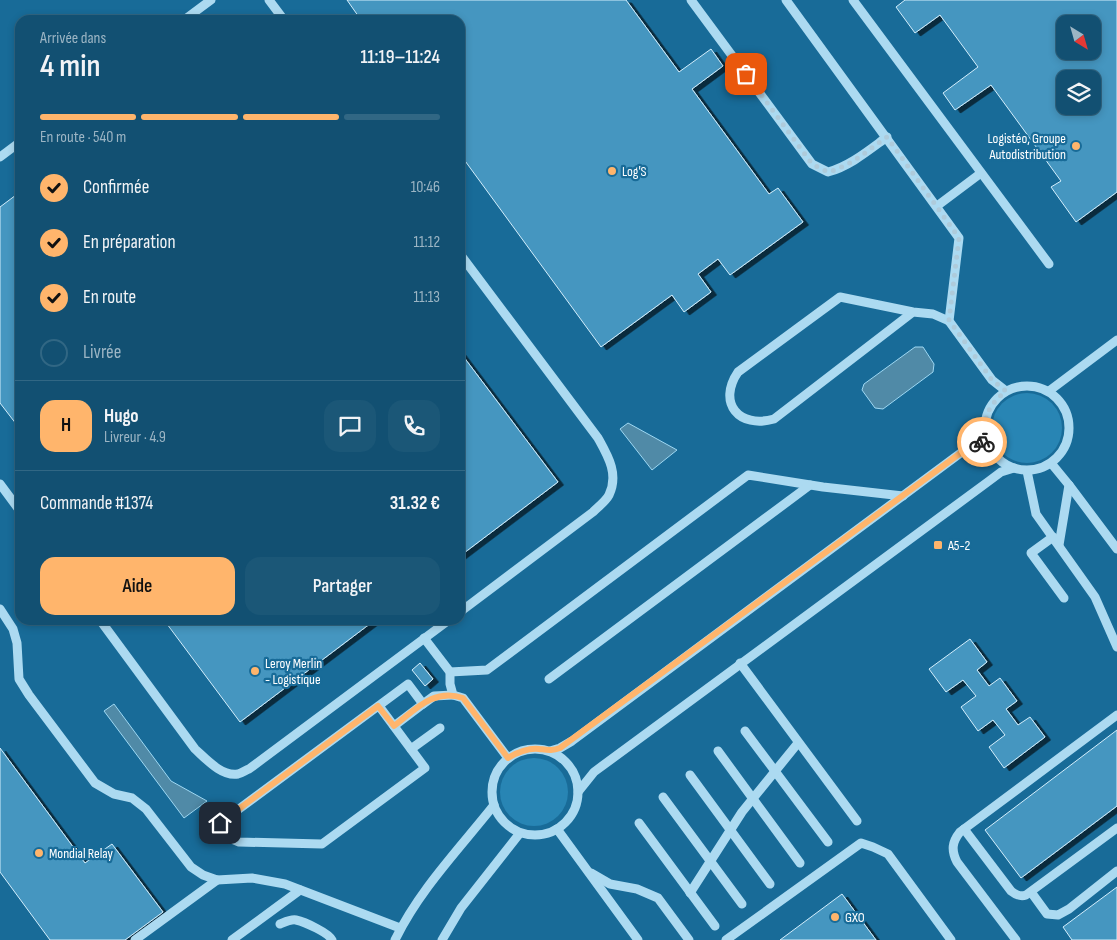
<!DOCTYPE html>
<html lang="fr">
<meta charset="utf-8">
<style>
:root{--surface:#125072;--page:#1b5777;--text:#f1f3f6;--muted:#9cb5c4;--line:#316784;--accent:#ffb56c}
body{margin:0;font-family:"Sofia Sans Condensed",sans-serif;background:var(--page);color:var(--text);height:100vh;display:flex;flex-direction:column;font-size:19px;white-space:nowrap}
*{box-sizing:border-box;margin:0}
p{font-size:16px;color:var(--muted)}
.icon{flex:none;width:28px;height:28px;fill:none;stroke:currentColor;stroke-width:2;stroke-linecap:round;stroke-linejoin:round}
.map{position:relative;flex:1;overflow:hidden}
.panel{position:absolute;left:15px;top:15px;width:450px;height:610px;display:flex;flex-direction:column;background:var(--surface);border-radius:15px;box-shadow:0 2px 8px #0003,0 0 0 1px var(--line)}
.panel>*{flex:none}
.needle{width:32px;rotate:143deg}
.tools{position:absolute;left:1056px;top:15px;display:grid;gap:10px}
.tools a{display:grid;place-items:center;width:45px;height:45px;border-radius:10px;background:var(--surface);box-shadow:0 2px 8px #0003,0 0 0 1px var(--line);font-size:25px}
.pin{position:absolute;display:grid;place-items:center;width:42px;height:42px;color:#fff;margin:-21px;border-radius:10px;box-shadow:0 2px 8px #0006}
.courier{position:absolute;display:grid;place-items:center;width:50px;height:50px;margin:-25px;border:4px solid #ffb56c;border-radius:50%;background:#fff;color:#222;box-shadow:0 1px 6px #0007}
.headline em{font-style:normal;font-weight:600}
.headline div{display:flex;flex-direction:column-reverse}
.headline{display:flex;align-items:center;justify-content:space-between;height:85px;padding:0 25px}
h1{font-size:32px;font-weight:600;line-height:38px}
.bar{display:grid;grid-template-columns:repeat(4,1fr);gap:8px 5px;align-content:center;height:60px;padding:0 25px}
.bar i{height:6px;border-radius:4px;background:var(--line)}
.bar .selected{background:var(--accent)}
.bar p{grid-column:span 4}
.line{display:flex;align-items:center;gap:12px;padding:0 25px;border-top:1px solid var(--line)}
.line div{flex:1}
.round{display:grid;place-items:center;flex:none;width:52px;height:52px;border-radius:15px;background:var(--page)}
ol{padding:0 25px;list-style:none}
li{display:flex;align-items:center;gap:15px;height:55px}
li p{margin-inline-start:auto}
li .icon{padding:5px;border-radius:50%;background:var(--accent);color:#111;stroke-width:4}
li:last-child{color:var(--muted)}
li i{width:28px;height:28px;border:2px solid var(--line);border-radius:50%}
.action{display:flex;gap:10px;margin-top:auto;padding:10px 25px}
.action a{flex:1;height:58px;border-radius:15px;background:var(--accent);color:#111;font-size:20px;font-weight:600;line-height:58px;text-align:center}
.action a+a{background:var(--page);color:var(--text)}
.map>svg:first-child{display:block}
.green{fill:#2885b4}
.water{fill:#508aa7;stroke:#9ed8f3}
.building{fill:#4596c0;stroke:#d3eefc;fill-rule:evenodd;filter:url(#shadow)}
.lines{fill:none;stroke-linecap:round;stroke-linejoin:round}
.minor{stroke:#acdaf1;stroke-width:9}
.done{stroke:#aecbdb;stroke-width:5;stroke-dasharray:0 9}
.route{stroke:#ffb56c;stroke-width:6}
.poi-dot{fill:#ffb56c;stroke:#186b98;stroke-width:2}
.labels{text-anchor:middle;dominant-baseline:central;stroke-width:4.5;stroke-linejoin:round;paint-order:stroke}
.poi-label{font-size:14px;fill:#fff;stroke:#186b98;text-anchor:start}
</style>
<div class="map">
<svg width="1117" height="940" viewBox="0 0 1117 940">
<defs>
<filter id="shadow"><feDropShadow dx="5.5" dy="3" stdDeviation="0" flood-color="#0009"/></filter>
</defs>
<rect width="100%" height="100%" fill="#186b98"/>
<!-- green -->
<g class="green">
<circle cx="1027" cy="428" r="35"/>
<circle cx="534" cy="792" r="34"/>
</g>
<!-- water -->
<g class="water">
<path d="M915,347h8l11,17 -1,8 -50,37 -8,-1 -13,-18 2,-6z"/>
<path d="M628,423l49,27 -25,20 -32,-41z"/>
<path d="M114,704l57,77 36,20 -23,17 -80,-107z"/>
</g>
<!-- building -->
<g class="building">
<path d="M347,0h279l53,72 32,-23 12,17 -31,23 77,105 9,-6 25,34 -73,53 -12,-16 -20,15 13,18 -27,20 -12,-17 -71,52 -141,-193v-134h-99z"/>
<path d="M905,0h212v192l-41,30 -25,-35 10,-6 -70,-96 -36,25 -12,-17 35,-26 -38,-52 -25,18 -19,-26zM1065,24h27v27h-27zM1065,79h27v27h-27z"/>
<path d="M20,192v237l-20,-26v-196z"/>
<path d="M460,352l98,130 -98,74z"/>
<path d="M164,620h211l-135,102z"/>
<path d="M970,639l17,23 -10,8 12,16 11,-8 17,23 -11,8 12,16 12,-8 15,20 -41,31 -15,-21 16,-12 -12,-15 -15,11 -17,-24 15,-11 -13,-16 -17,12 -17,-23z"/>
<path d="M420,663l13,16 -8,7 -13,-16z"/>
<path d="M1117,730v76l-96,72 -36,-48z"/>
<path d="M0,748l85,115 27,-19 51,68 -38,28h-75l-50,-68z"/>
<path d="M1117,887v53h-45l-9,-13z"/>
<path d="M842,894l34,46h-96z"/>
</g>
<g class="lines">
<!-- minor -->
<g class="minor">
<path d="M269,0l15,20"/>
<path d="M691,0l121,164 16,8c22,-6 41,-22 59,-35"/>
<path d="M786,0l173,238 -10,83 43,59 14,11"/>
<path d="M853,0l196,264"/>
<path d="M184,20l27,-20"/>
<path d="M0,157l20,-15"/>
<path d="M937,206l44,-33"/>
<path d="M460,254l138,184c10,18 21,36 11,57 -3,6 -11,12 -16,17l-133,100"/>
<path d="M913,312l-139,107c-35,10 -57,-16 -36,-47l102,-75 73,15 20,2 16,7"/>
<circle cx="1027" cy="428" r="42"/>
<path d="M1049,391l68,-51"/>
<path d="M1051,463l18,22 48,64"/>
<path d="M1027,471l9,43 59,83 22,50"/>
<path d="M0,484l20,27"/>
<path d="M1053,537l-22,16 33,45"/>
<path d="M1059,545l10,-60"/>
<path d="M0,609l13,20 4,14 2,36 10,16 66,88 19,11 18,4 14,11 45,58 12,8 14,5 35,-2 33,6 115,44"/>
<path d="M100,620l95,129c11,10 27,28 43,25 4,-1 8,-4 11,-5l200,-149"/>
<path d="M424,638l26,34v12l3,11 10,3 45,60"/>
<path d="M740,663l117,158"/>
<path d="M450,672l37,-2 261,-195 75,12 80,9"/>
<path d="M549,679l261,-194"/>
<path d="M379,706l46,62 -103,76 -83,-2 -7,-3 -12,-16 188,-139 15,20 11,-8 19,-1"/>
<path d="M394,726l29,-22"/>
<path d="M745,731l83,111"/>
<circle cx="535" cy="792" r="43"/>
<path d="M411,749l29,-21"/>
<path d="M550,751l10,-3 12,-7 394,-292 20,-9"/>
<path d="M718,751l82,112"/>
<path d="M690,775l80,109"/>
<path d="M578,792l16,-20 395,-291 12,-9 13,-4"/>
<path d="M663,797l79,107"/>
<path d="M639,823l76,103"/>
<path d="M557,829l81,111"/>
<path d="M964,829l47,62c5,4 9,6 15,4l91,-67"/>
<path d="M591,873l19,11 27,5 21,9 31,42"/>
<path d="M1031,892l16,22 11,1 11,-6 48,-38"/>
<path d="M690,893l52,-81 56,-69"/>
<path d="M280,924c5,-2 11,-5 16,-4 9,2 33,13 36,20"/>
<path d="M135,940l82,-60"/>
<path d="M232,940l68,-50"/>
<path d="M395,940c24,-50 65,-92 99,-135"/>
<path d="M442,940l19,-32 59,-75"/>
<path d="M726,940l135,-97 12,4 15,7 63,86"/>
<path d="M1016,940l-59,-78c-6,-12 -5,-20 3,-30l157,-117"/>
</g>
</g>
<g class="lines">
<!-- done -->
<path class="done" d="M746,74l66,90 16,8c23,-6 40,-22 59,-35l72,101 -10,82 43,60 14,11c-18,15 -23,25 -20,49l-4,2"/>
<!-- route -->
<path class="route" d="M220,823l158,-117 16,20c22,-17 40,-38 69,-28l45,60c10,-6 20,-10 31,-9 9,1 13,2 21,-1l406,-299 16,-7"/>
</g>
<!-- markers -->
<g class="poi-dot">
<circle cx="1076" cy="146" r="5"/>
<circle cx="612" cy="171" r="5"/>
<rect x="933" y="540" width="10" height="10" rx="2.5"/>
<circle cx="255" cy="671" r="5"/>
<circle cx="39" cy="853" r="5"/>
<circle cx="835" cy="917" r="5"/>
</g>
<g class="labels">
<!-- poi labels -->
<g class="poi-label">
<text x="1066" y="138" text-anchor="end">Logistéo, Groupe<tspan x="1066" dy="16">Autodistribution</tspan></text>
<text x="622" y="171">Log'S</text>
<text x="948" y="545">A5-2</text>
<text x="265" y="663">Leroy Merlin<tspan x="265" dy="16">- Logistique</tspan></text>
<text x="49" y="853">Mondial Relay</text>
<text x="845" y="917">GXO</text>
</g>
</g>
</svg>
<div class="tools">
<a><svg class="needle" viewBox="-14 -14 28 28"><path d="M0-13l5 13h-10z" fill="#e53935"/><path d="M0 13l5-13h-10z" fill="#9cb5c4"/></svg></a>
<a><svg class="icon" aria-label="layers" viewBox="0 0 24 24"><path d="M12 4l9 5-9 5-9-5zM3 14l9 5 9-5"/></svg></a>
</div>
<div class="pin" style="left:746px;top:74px;background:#ea580c"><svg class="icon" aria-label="bag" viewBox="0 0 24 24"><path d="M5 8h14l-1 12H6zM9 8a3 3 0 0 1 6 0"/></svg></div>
<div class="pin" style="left:220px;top:823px;background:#1f2937"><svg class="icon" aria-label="home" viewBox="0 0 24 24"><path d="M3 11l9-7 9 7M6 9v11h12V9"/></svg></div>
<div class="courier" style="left:982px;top:442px"><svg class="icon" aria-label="bike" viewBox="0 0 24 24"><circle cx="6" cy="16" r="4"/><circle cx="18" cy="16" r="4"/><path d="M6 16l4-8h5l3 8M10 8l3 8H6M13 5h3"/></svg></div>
<section class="panel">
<div class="headline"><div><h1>4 min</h1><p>Arrivée dans</p></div><em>11:19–11:24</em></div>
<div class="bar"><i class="selected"></i><i class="selected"></i><i class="selected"></i><i></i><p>En route · 540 m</p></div>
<ol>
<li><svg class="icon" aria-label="check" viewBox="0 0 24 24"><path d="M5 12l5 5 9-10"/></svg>Confirmée<p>10:46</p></li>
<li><svg class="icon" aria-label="check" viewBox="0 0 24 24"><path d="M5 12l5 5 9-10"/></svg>En préparation<p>11:12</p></li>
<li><svg class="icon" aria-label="check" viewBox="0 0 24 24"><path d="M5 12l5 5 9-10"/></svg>En route<p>11:13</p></li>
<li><i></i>Livrée</li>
</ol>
<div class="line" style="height:90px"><b class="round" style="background:var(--accent);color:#111">H</b><div><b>Hugo</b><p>Livreur · 4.9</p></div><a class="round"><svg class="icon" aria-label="chat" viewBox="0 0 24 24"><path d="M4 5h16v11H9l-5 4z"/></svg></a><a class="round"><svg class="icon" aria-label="phone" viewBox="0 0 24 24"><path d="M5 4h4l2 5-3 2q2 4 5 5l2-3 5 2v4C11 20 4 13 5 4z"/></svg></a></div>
<div class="line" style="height:65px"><div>Commande #1374</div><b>31.32 €</b></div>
<div class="action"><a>Aide</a><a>Partager</a></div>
</section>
</div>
